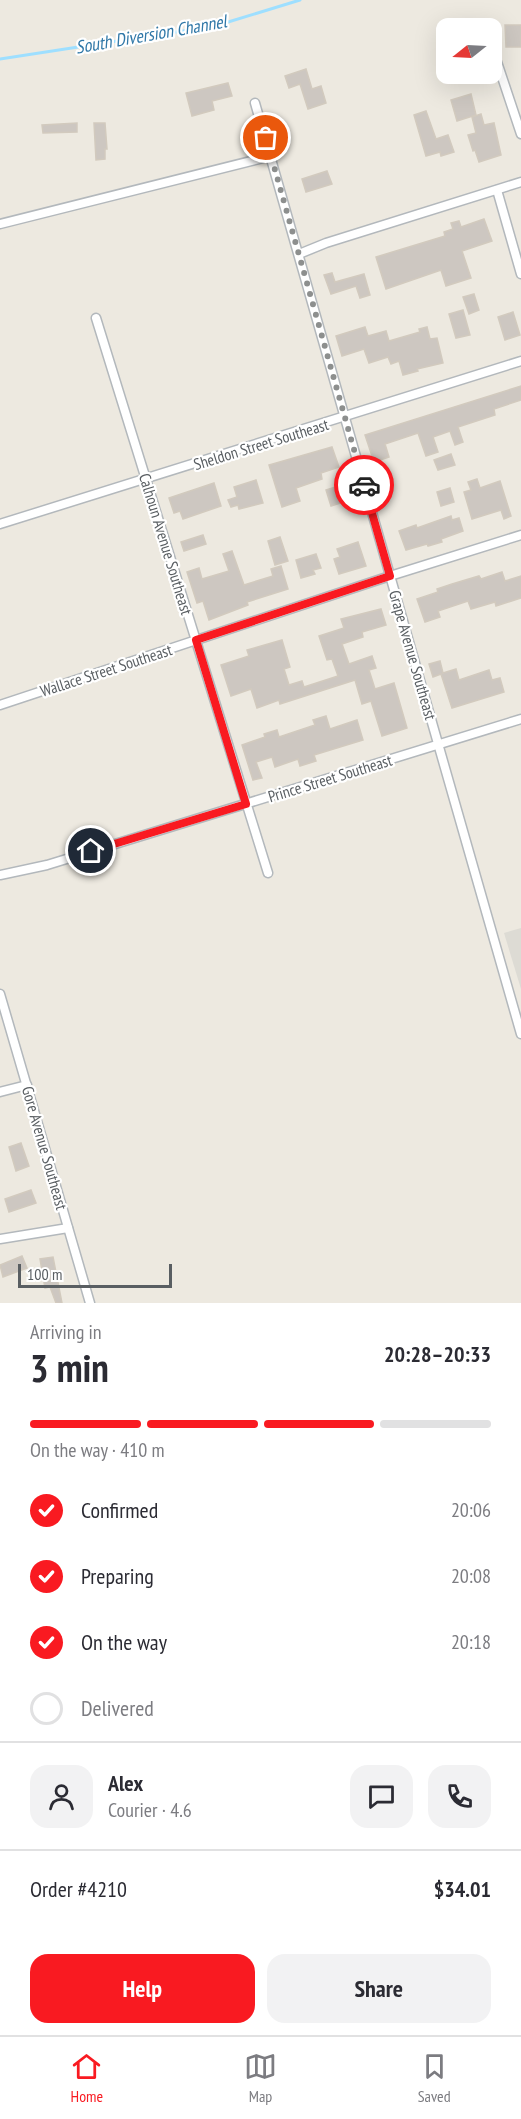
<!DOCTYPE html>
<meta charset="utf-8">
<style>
:root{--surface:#fff;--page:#f2f2f3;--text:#2b2b33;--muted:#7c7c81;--line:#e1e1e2;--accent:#f91a21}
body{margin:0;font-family:"PT Sans Narrow",sans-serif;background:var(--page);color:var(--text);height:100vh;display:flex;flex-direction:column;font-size:22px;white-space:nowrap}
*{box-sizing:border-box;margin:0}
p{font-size:20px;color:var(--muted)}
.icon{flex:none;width:33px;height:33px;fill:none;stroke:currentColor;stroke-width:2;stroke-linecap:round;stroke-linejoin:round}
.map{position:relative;height:1303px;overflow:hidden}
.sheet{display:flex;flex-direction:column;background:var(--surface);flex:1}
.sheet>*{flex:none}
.needle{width:39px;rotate:252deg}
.tools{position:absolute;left:436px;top:18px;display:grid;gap:12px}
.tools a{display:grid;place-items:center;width:66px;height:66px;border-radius:12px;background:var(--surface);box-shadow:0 6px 24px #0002;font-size:30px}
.scale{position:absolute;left:18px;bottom:15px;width:154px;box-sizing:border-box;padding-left:6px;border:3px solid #595e62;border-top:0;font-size:16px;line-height:21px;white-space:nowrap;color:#595e62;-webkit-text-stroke:4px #fff;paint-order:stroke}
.pin{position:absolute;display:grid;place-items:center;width:51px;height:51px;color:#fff;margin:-26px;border:3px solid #fff;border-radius:50%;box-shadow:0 2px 6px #0007}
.courier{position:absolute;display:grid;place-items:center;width:60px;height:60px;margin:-30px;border:4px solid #f91a21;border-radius:50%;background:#fff;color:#222;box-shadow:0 2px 8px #0007}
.overview em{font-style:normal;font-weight:600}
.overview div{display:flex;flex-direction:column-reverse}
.overview{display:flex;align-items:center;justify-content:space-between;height:102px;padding:0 30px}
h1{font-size:39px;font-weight:600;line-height:45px}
.bar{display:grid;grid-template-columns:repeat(4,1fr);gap:9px 6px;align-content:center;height:72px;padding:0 30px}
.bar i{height:8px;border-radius:4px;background:var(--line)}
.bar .current{background:var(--accent)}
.bar p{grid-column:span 4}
.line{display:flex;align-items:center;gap:15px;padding:0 30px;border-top:2px solid var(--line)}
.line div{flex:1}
.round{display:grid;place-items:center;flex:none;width:63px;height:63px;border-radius:18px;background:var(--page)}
ol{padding:0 30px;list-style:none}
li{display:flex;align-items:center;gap:18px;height:66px}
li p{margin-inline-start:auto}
li .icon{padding:6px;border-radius:50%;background:var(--accent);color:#fff;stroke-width:4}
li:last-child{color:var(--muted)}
li i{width:33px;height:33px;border:3px solid var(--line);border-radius:50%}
.button{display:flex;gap:12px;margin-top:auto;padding:12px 30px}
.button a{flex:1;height:69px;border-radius:18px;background:var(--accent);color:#fff;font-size:24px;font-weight:600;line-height:69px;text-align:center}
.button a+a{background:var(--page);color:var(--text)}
.tabs{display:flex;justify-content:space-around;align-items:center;height:84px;border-top:2px solid var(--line);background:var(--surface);font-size:16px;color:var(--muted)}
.tabs a{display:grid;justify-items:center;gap:3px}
.tabs .current{color:var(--accent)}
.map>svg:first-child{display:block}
.industrial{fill:#dddbd4}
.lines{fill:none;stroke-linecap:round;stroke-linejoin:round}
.stream{stroke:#9edfff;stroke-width:3}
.building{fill:#cdc7c1;stroke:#d2cabe;stroke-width:1.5}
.street-casing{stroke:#b3b8bc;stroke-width:11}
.street{stroke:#fff;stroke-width:8}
.done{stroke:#8d8f8e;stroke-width:6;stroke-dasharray:0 10.8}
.route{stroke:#f91a21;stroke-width:8}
.labels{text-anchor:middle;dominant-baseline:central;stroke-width:4.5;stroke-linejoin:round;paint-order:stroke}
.street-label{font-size:16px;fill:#595e62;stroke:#fff}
.water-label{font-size:18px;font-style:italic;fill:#2f77a7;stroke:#fff}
</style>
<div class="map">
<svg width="521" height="1303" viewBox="0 0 521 1303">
<rect width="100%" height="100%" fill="#ede9e0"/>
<!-- industrial -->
<path class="industrial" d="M521,928v61l-17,-56z"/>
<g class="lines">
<!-- stream -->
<path class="stream" d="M0,59l215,-33 85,-26"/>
</g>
<!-- building -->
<g class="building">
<path d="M505,25h16v22h-15z"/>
<path d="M306,69l6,20 9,-3 5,17 -18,6 -8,-25 -11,4 -4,-12z"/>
<path d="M228,83l4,13 -20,5 2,9 -22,6 -6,-23z"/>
<path d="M471,94l5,21 -19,6 -6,-21z"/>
<path d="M426,111l10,28 12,-4 6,17 -13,4 -1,-4 -14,4 -12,-41z"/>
<path d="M481,114l3,11 10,-2 7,32 -22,7 -4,-12 -2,1 -5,-16 8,-2 -4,-16z"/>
<path d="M77,123v9l-34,1 -1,-8z"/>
<path d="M94,123h11l2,26h-2v10l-9,1z"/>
<path d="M327,171l5,13 -26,8 -4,-13z"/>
<path d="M484,219l8,22 -30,10 9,27 -25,8 -5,-16 -55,19 -10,-32 69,-21 -1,-4 9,-3 -2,-6 8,-2 2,6z"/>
<path d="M332,273l3,9 29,-8 6,21 -10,3 -4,-12 -25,8 -7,-19z"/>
<path d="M474,294l5,16 -10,4 -6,-17z"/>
<path d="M463,310l7,25 -14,3 -7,-24z"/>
<path d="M513,312l7,23 -15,5 -7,-23z"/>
<path d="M365,327l3,9 18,-5 3,10 31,-9 -1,-3 8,-2 3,12 7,-1 6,25 -26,6 1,2 -15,4 -4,-14 -8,3 -3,-7 -19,6 -5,-14 -22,7 -6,-20z"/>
<path d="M521,386v14l-27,9 1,6 -37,12 5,15 -8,3 -5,-14 -17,6 5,15 -12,4 -8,-23 -33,11 4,13 -15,5 -9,-27z"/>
<path d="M332,447l7,20 -18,6 1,6 -26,9 4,13 -18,6 -13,-42z"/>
<path d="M451,454l4,11 -17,5 -4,-10z"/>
<path d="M477,479l3,9 20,-7 11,35 -7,3 -3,-9 -29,9 -8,-27 7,-2 -3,-8z"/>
<path d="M256,480l7,23 -24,6 -1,-4 -7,2 -3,-7 9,-3 -3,-10z"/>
<path d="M214,483l7,23 -38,13 -3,-8 -6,2 -5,-15z"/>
<path d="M342,485l2,8 7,-2 2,8 -22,7 -5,-16z"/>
<path d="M450,488l4,14 -13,4 -4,-14z"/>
<path d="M451,516l1,4 7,-2 4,13 -22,8 1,3 -14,4 -1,-2 -21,6 -7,-19 17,-6 1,3z"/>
<path d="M203,535l3,9 -22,7 -3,-9z"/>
<path d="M280,537l8,24 -13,4 -7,-24z"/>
<path d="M358,542l8,24 -27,8 -5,-15 6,-2 -3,-8z"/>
<path d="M232,551l12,34 29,-9 -2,-7 10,-3 7,23 -41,13 1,3 -39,15 -6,-19 -6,2 -10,-31 12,-4 3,11 27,-8 -6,-17z"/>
<path d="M316,554l5,14 -8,2 2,4 -14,4 -5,-18z"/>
<path d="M502,572l3,9 16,-5v22l-25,8 -1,-4 -24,7 -3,-8 -30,10 2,6 -15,5 -8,-23 21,-7 -1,-3 15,-5 27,-8 2,3z"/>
<path d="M381,609l5,16 -24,7 1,5 -21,7 7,20 23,-8 4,12 -7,2 6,19 19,-6 13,45 -25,8 -11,-35 -9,3 -7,-24 -75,24 -1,-4 -22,8 -6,-19 -20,7 -10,-31 28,-9 -2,-6 35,-10 8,27 -6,2 5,16 13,-4 2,6 34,-11 -6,-17 -5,1 -8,-24 25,-8 -3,-9z"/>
<path d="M440,661l3,12 13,-4 3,11 30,-10 3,10 8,-2 4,14 -52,16 -11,-34 -8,3 -4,-13z"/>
<path d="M326,716l4,13 27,-9 6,20 -49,15 2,6 -16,5 -2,-7 -23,8 -3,-10 -16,5 6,16 -9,2 -11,-35 23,-8 -1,-3 13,-4 2,7 36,-12 -2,-5z"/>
<path d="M21,1143l8,23 -13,5 -7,-24z"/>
<path d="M31,1190l5,13 -27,9 -4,-13z"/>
<path d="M22,1256l5,12 -24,9 -3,-12z"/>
<path d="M53,1257l9,46h-6l-6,-16 -5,1 -5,-29z"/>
</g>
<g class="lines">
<!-- street casing -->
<g class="street-casing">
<g id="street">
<path d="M497,62l24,72"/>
<path d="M255,103l266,931"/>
<path d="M497,190l24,84"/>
<path d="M0,224l271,-68"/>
<path d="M299,254l27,-11 195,-61"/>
<path d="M96,318l172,555"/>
<path d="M0,524l521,-163"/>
<path d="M0,705l390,-129 131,-41"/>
<path d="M0,875l47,-10 474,-146"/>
<path d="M0,994l90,309"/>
<path d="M0,1092l27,-7"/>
<path d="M0,1239l68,-11"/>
</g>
</g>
<!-- street -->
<use href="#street" class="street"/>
</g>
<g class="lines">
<!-- done -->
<path class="done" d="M266,138l98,347"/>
<!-- route -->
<path class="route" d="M91,851l155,-47 -50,-164 194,-64 -26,-91"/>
</g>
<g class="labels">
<!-- street labels -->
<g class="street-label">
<text transform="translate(261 444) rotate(-17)">Sheldon Street Southeast</text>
<text transform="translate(166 544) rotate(73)">Calhoun Avenue Southeast</text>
<text transform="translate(413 655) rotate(74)">Grape Avenue Southeast</text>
<text transform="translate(106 670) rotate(-18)">Wallace Street Southeast</text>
<text transform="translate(330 778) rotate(-17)">Prince Street Southeast</text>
<text transform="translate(45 1148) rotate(74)">Gore Avenue Southeast</text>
</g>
<!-- water labels -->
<g class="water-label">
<text transform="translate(151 34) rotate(-10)">South Diversion Channel</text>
</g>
</g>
</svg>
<div class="tools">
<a><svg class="needle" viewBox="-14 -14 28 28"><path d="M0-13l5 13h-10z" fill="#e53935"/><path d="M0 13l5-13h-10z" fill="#7c7c81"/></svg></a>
</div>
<div class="scale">100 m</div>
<div class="pin" style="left:266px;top:138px;background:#ea580c"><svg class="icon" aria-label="bag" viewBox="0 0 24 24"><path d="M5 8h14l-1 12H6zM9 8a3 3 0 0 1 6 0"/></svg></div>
<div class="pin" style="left:91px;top:851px;background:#1f2937"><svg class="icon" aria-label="home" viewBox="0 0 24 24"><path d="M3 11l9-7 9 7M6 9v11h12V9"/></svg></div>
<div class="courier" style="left:364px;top:485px"><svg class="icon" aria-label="car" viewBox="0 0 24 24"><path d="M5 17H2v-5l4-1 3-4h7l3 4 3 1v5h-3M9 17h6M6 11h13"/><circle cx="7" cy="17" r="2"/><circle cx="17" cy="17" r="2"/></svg></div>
</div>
<section class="sheet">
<div class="overview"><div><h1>3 min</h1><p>Arriving in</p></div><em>20:28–20:33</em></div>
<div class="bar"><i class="current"></i><i class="current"></i><i class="current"></i><i></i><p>On the way · 410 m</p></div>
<ol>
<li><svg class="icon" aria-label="check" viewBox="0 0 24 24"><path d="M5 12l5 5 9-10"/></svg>Confirmed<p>20:06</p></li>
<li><svg class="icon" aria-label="check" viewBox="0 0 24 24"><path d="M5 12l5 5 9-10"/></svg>Preparing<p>20:08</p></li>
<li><svg class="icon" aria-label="check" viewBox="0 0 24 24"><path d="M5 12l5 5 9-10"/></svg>On the way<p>20:18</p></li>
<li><i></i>Delivered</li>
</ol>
<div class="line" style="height:108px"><a class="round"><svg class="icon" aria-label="person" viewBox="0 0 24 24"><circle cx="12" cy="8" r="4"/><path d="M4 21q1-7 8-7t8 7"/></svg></a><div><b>Alex</b><p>Courier · 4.6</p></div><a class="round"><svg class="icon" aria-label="chat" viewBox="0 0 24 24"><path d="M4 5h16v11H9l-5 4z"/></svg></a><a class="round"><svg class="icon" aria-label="phone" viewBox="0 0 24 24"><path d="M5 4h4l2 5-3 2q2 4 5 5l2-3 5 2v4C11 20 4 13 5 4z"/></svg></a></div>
<div class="line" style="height:78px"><div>Order #4210</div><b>$34.01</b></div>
<div class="button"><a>Help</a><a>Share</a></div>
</section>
<nav class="tabs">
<a class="current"><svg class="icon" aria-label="home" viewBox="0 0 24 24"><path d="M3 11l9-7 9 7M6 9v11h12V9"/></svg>Home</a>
<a><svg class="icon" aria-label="map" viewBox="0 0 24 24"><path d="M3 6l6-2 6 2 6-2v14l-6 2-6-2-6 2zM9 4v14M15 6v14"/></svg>Map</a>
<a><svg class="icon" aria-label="saved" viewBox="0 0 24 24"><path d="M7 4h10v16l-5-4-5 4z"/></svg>Saved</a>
</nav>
